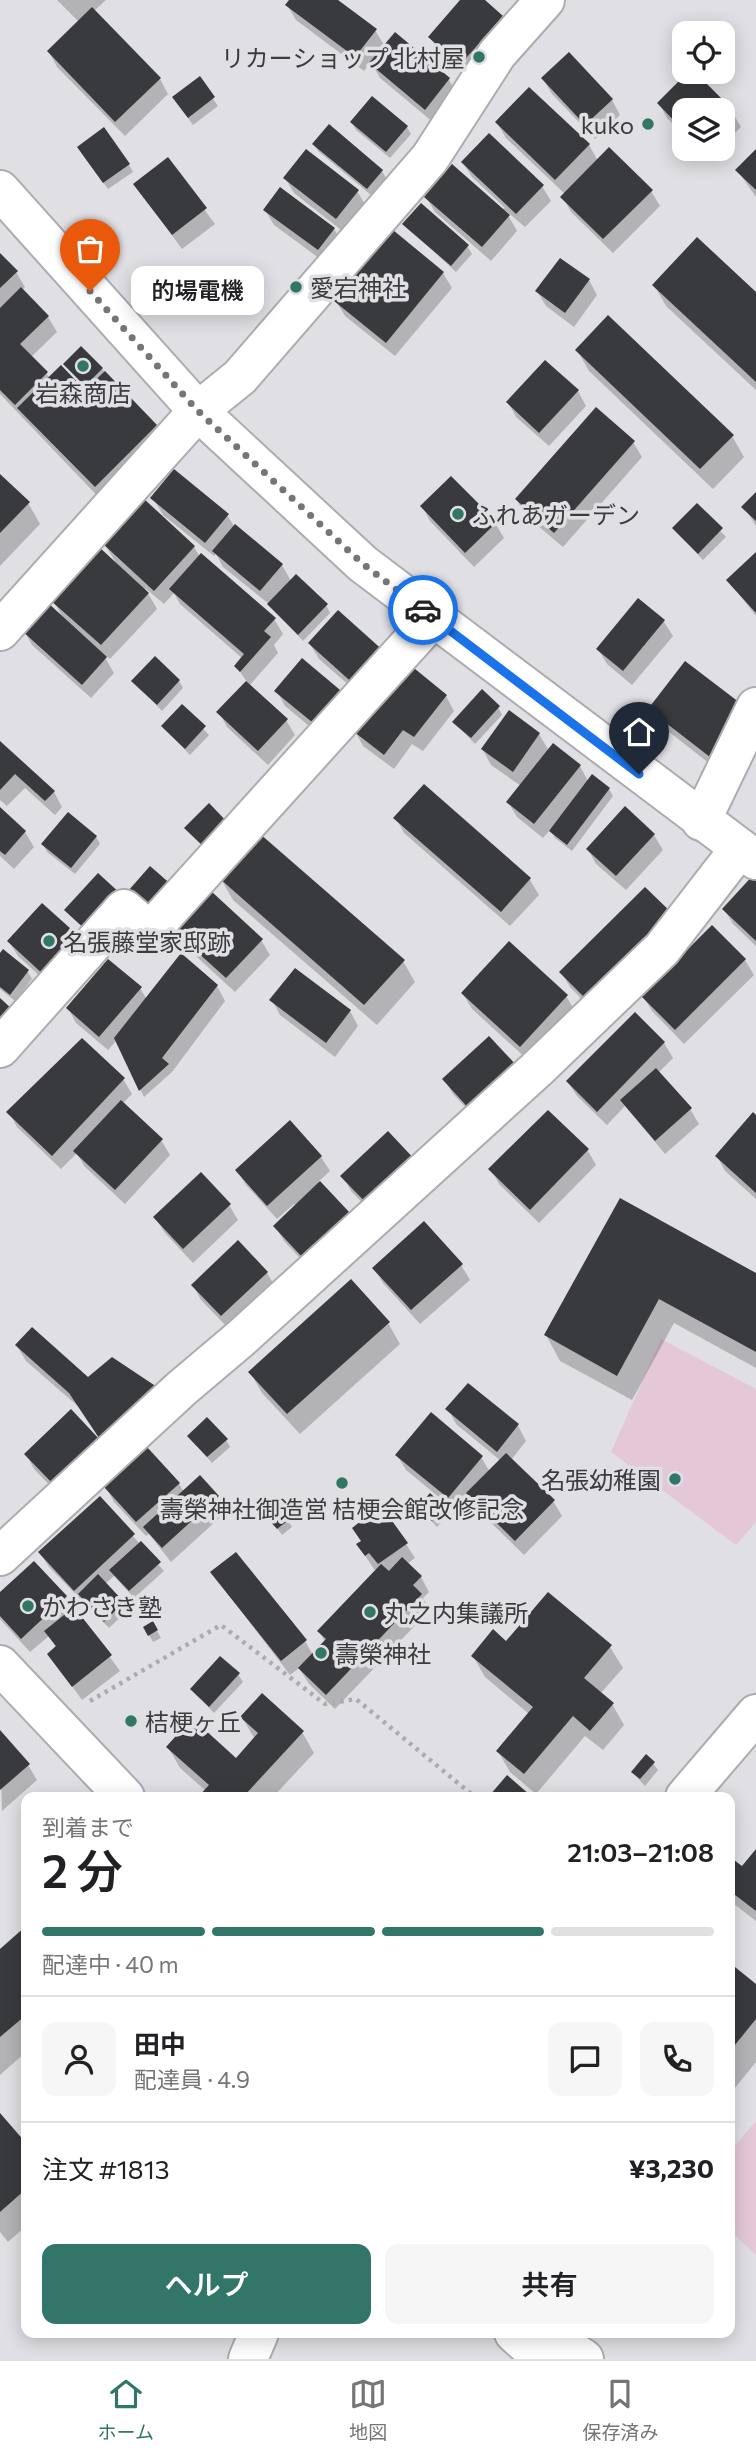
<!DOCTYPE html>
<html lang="ja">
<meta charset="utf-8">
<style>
:root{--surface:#fff;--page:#f6f6f6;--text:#202124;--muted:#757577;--line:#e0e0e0;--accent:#327669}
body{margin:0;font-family:Commissioner,"Noto Sans JP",sans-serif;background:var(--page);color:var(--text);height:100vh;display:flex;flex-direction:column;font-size:26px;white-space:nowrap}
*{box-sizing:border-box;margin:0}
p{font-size:23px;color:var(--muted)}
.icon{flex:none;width:38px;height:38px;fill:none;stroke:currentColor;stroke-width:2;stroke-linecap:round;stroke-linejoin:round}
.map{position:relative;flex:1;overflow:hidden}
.panel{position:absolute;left:21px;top:1792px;width:714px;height:546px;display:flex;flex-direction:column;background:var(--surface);border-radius:14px;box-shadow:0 4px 18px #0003}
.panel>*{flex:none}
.controls{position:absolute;left:672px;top:21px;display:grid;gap:14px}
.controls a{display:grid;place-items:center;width:63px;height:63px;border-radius:14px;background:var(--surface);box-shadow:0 4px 18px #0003;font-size:35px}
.pin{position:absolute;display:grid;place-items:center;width:60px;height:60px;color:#fff;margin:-72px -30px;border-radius:50% 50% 50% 0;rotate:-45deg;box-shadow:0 0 7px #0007}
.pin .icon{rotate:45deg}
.courier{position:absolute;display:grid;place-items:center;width:70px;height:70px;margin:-35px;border:5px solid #1a73e8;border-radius:50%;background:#fff;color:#222;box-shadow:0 2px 9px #0007}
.bubble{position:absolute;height:49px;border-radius:14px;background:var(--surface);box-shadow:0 4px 18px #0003;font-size:23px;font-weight:600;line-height:49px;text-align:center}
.overview em{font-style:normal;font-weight:600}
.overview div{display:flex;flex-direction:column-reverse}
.overview{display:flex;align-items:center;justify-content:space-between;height:119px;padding:0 21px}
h1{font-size:46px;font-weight:600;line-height:52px}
.bar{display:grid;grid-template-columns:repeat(4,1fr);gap:10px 7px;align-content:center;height:84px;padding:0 21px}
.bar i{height:9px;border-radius:5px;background:var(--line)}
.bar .active{background:var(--accent)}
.bar p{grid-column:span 4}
.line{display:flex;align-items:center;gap:18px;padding:0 21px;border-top:2px solid var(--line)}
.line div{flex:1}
.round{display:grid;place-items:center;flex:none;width:74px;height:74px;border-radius:14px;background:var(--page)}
.cta{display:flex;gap:14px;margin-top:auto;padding:14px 21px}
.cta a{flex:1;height:80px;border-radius:14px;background:var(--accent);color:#fff;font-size:28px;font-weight:600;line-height:80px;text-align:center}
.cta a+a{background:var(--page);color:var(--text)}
.tabs{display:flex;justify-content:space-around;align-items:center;height:98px;border-top:2px solid var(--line);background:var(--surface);font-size:19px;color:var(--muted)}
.tabs a{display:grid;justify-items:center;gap:4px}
.tabs .active{color:var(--accent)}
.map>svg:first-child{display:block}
.green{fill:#e4c8d7}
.shadow{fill:#0003}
.building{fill:#393a3e}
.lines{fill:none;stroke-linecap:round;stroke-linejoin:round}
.minor-casing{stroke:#acabaf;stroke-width:42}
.major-casing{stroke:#acabaf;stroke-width:42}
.path{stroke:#acabaf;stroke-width:4.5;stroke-dasharray:3.5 5;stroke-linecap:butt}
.minor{stroke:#fff;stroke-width:38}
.major{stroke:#fff;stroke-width:38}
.done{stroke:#757477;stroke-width:7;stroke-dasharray:0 12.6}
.route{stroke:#1a73e8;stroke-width:9}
.poi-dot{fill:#327669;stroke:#e0dfe3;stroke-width:2.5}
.labels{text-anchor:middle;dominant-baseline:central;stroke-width:7;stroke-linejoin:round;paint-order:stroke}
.poi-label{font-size:24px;fill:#3c3b3d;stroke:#e0dfe3;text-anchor:start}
</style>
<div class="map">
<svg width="756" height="2359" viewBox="0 0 756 2359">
<rect width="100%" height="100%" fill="#e0dfe3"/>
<!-- green -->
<g class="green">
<path d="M661,1339l95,50v133l-20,23 -125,-93z"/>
<path d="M756,2121v134l-26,-25v-78z"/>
</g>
<!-- shadow -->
<g class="shadow">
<path d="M57,0h49l-12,11 66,68 8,15 -43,42 -68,-69 -8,-15 30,-30z"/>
<path d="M291,0h44l40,30 10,17 10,-13 54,46 9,15 -24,28 -54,-45 -9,-16 -7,9 -68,-51 -9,-15z"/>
<path d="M462,0h20l20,17 8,15 -40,47 -31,-27 -9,-15z"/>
<path d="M569,55l43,45 8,15 -25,24 -43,-45 -9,-15z"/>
<path d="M690,72l42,40 9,15 -18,18v-35h-39v25l-17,-17 -8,-15z"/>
<path d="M199,79l19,27 -25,19 -19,-27z"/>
<path d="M352,123l55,4 4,7 -21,24 -34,-28z"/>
<path d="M497,123l92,22 9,16 53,30 9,15 -47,47 -42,-41 -8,-15 2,-3 -59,-56z"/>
<path d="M314,144l68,27 4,7 -15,17 -53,-44z"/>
<path d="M698,149h20l-10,10z"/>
<path d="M756,151v46l-19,-27z"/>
<path d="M83,155l46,10 4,7 -25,17z"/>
<path d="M167,159l48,65 -33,25 -47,-65z"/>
<path d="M463,163l79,23 9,15 -26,26 -20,-17 12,21 -26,30 -56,-49 -9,-15 76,13 3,-2 -33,-31z"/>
<path d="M285,178l72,13 9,15 -21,27 -51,-40z"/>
<path d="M265,210l69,19 9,15 -16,20 -53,-39z"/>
<path d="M404,224l63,22 5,8 -16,18z"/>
<path d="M0,256l16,16 9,15 -3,3 26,27 9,15 -26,25 19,21 35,14 3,-2 -23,-26 37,5 54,57 12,21 -61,59 -107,-112z"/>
<path d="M443,273l9,15 -57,68 -50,-40 -9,-15z"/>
<path d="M589,280l8,15 -23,32 -28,-21 -9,-15z"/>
<path d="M654,285l102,10v95l-90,-84z"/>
<path d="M577,350l155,86 12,21 -31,32 -124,-118z"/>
<path d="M578,391l8,15 -37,40 -33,-29 -8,-15z"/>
<path d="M633,442l9,15 -79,90 -38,-32 -8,-15z"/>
<path d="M0,476l28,27 12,21 -40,42z"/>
<path d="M756,495v31l-12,-19z"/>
<path d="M153,498l74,17 7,11 48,39 9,16 35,24 4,8 -27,28 -34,-37 -46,-37 -7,-13 -2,2 -51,-41z"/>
<path d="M422,506l73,17 9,15 -30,29 -44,-46z"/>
<path d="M697,506l29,31 -23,23 -29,-31z"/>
<path d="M104,543l90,4 6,10 74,62 9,15 -9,11 4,8 -29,33 37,34 9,15 -27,30 -41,-38 -8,-15 28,-30 -11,-16 7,-7 -63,-55 -6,-11 -10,11 -19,-16 12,21 -47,50 -7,-5 11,19 -23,25 -59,-53 -8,-15 39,-12 -10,-18 63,-37z"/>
<path d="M756,554v62l-28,-36z"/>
<path d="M638,601l26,21 9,14 -41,49 -25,-21 -9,-15z"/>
<path d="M310,644l83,26 -27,30 -47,-41z"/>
<path d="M685,663l34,108 -60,-47 -9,-15z"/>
<path d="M134,681h45l4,7 -21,23z"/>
<path d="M277,691l68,5 -18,45 -42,-35z"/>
<path d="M446,696l8,15 -31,40 -11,-7 -18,25 -31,-23 -8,-15z"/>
<path d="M182,707l27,28 -19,20 -27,-28z"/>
<path d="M498,707l4,8 -27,29 -21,-22z"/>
<path d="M539,734l10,17 31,15 8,15 21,8 4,7 -41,55 -17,-13 -5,-8 -7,8 -26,-21 -9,-15 13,-16 -30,-21 -8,-15z"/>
<path d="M0,743l54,49 8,15 -7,8 -30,-27 -18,18 -7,-6z"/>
<path d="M424,786l106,94 9,15 -29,31 -106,-93 -8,-15z"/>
<path d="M0,809l25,23 9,15 -20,22 -14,-13z"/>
<path d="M654,835l9,15 -37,40 -30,-26 -8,-15z"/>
<path d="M96,837l4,7 -25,30 -28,-22 -4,-8z"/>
<path d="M756,875v71l-23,-22 -9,-15z"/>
<path d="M221,879l182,82 12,21 -38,43 -144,-125z"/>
<path d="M645,889l-46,128 -29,-30 -9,-15z"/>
<path d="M712,928l33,32 9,15 -70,69 -32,-33 -9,-15z"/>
<path d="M177,932l84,8 9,15 -35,37 -49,-45z"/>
<path d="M79,939l-24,51 -37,-34 -9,-14z"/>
<path d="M0,952l28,20 4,7 -17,22 -15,-12z"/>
<path d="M217,986l8,15 -53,71 -28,25 -27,-57 -9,10 -32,-27 -8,-15 72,-20 7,12z"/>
<path d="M463,994l103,2 9,15 -46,50 -57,-52z"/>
<path d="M272,1000l78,11 8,15 -23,31 -55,-42z"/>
<path d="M635,1015l29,28 9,15 -15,15 32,36 9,15 -34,30 -40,-48 -18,19 -30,-29 -9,-14z"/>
<path d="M518,1069l-36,56 -29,-31 -9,-15z"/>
<path d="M123,1079l9,15 -10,10 39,36 9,15 -45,49 -41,-38 -7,-13 -16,16 -44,-42 -8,-15z"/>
<path d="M548,1112l40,39 8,14 -57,58 -40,-39 -8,-15z"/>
<path d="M756,1117v82l-31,-28 -8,-15z"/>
<path d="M321,1157l9,14 -12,11 31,32 -37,57 -28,-30 -9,-15 21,-20 -2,-2 -17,15 -31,-34 -9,-15z"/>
<path d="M417,1164l-37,57 -29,-30 -8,-15z"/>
<path d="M621,1200l135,75v93l-82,-45 -42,77 -72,-39 -14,-26z"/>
<path d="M229,1205l9,15 -45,43 -29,-31 -9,-15z"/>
<path d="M461,1265l9,15 -50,44 -37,-41 -9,-15z"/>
<path d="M267,1273l9,15 -46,42 -29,-30 -8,-15z"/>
<path d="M388,1323l12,21 -100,90 -38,-41 -12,-21z"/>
<path d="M17,1346l71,33 73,14 -98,106 -29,-30 -8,-15 73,-17 -19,-29 -54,-47z"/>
<path d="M469,1385l49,41 8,15 -15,19 42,41 9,15 -38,39 -47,-46 -7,-13 -13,16 -51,-42 -9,-15 84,2 9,15 11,-11 -45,-37 -8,-15z"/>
<path d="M189,1436l37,4 4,7 -18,16z"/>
<path d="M179,1484l5,8 33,5 9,15 -55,50 -22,-28 -3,2 -32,-34 -8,-15z"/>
<path d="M100,1499l64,72 -30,27 -20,-22 -9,8 22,27 -18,17 -60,-61 -9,-14z"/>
<path d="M420,1508h23l5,7 -11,12z"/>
<path d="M271,1520h17l4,7 -10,8z"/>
<path d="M362,1542l44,2 9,14 -8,6 14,13 8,15 -6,6 7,12 -95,99 -26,-25 -10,-16 -9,7 -78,-102 93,68 8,14 12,-13 -6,-11 57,-59 -18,-27z"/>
<path d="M34,1563l32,34 54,74 -38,29 -33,-46 7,-6 -7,-12 -19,16 -30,-33v-25z"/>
<path d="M153,1624l8,14 -8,4 -8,-14z"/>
<path d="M610,1647l13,21 -23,26 12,10 12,21 -21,25 -18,-14 -49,58 -26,-22 -12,-21 31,-37 -44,-37 -12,-21z"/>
<path d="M238,1674l5,8 -29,31 -22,-24z"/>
<path d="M242,1717l60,15 12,21 -41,44h-73l6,-6 -26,-23 -12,-21 69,13 17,-22z"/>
<path d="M0,1735l28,30 9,15 -35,31z"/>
<path d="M653,1763l5,7 -13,16 -12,-13z"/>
<path d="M507,1778l21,18 1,1h-36z"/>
<path d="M756,1852v69l-26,-20v-41l12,8z"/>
<path d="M26,1929v123l-26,23v-124z"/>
<path d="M730,1965l26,21v76l-26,32z"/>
<path d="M0,2116l26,30v80l-18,16 -8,-10z"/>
</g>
<!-- building -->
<g class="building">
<path d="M289,0h49l39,29 -22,28 -70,-52z"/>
<path d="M460,0h25l18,16 -43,49 -32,-28z"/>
<path d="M92,7l69,71 -46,44 -68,-71z"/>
<path d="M395,32l55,46 -25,32 -56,-47z"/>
<path d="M569,52l44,47 -28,26 -44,-47z"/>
<path d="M688,72h7l39,39 -11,11v-12h-39v21l-27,-28z"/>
<path d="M200,76l15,21 -27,21 -16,-21z"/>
<path d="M529,87l61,57 -35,36 -60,-58z"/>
<path d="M372,96l36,30 -22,26 -36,-30z"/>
<path d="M329,124l54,46 -16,19 -55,-45z"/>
<path d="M104,127l26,37 -27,19 -26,-36z"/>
<path d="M489,133l55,52 -28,29 -55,-52z"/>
<path d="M609,147l44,43 -50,49 -43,-42z"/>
<path d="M306,149l53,41 -23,29 -53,-41z"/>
<path d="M756,149v41l-21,-20z"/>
<path d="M168,157l39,51 -35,27 -39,-51z"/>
<path d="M452,164l58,51 -28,32 -58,-50z"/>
<path d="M280,187l55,41 -17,22 -55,-40z"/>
<path d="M421,203l48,42 -18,21 -49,-42z"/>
<path d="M393,230l51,42 -58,71 -52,-42z"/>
<path d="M697,237l59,55v90l-104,-97z"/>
<path d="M0,253l18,18 -18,17z"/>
<path d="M560,258l30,21 -25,34 -30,-22z"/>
<path d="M21,287l28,29 -29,28 28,28 -33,33 -15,-15v-82z"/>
<path d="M608,315l126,120 -34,34 -125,-119z"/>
<path d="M81,346l22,22 -18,18 -22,-22z"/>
<path d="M545,360l34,30 -40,43 -33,-31z"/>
<path d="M61,365l24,25 20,-19 52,54 -62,62 -78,-79z"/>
<path d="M596,407l39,34 -81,92 -39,-34z"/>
<path d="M174,469l55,45 -24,29 -55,-45z"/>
<path d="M0,474l30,28 -30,31z"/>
<path d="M451,476l46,46 -32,31 -45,-47z"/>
<path d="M756,492v29l-15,-14z"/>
<path d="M143,498l52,48 -41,45 -52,-48z"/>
<path d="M697,503l26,25 -25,26 -26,-26z"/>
<path d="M235,524l48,40 -23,27 -48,-40z"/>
<path d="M99,547l50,46 -48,52 -51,-45z"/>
<path d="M756,552v61l-30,-33z"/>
<path d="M201,553l75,65 -12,13 7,6 -31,35 -6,-6 10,-12 -75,-65z"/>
<path d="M296,574l32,30 -30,31 -31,-31z"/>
<path d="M638,598l27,22 -42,51 -27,-22z"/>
<path d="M47,602l60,55 -25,28 -61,-55z"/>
<path d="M338,610l48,43 -29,34 -49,-44z"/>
<path d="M155,656l25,24 -23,25 -26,-24z"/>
<path d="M302,658l44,37 -28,32 -44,-36z"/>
<path d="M685,661l63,48 -38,48 -62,-48z"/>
<path d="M409,664l38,31 -33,42 -11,-7 -19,25 -31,-24z"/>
<path d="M246,681l42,38 -30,32 -42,-39z"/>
<path d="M482,689l18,17 -29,32 -19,-16z"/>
<path d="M182,704l24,22 -21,23 -24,-23z"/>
<path d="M509,710l31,23 -27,39 -32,-23z"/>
<path d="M0,741l55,50 -10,10 -30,-27 -15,16z"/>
<path d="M553,743l28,22 -47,59 -28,-22z"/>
<path d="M592,774l18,14 -43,57 -18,-14z"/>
<path d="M424,784l107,94 -30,34 -108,-94z"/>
<path d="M209,803l22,23 -24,24 -23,-22z"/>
<path d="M625,806l30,28 -39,42 -30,-27z"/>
<path d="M0,807l26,24 -21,24 -5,-4z"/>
<path d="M68,812l29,24 -26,32 -30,-24z"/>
<path d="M259,833l146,127 -41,45 -145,-127z"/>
<path d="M150,866l24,21 -22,25 -24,-21z"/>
<path d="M756,872v69l-34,-32z"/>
<path d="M98,873l24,22 -34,37 -24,-22z"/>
<path d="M645,887l31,30 -86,86 -31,-31z"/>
<path d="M212,892l51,47 -37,39 -51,-46z"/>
<path d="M42,903l39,35 -36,38 -38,-35z"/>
<path d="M712,925l34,34 -71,71 -34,-34z"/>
<path d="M509,941l59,54 -48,52 -59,-54z"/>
<path d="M3,949l26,21 -19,25 -10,-8v-34z"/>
<path d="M181,953l37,32 -56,73 7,6 -30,27 -25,-53z"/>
<path d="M108,959l34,28 -43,50 -33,-29z"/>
<path d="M295,968l56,42 -25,33 -57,-43z"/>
<path d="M0,998l13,12 -13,15z"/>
<path d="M635,1012l30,30 -68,70 -31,-31z"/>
<path d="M489,1036l30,32 -47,44 -30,-33z"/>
<path d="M82,1038l43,40 -73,78 -46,-44z"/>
<path d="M656,1068l36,40 -37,33 -35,-41z"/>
<path d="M121,1100l42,39 -48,51 -42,-39z"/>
<path d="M548,1110l41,39 -59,61 -42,-41z"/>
<path d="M753,1112l3,3v78l-41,-37z"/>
<path d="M290,1120l32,36 -55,50 -32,-36z"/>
<path d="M388,1131l30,32 -47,45 -31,-32z"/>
<path d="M201,1172l30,32 -48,45 -30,-32z"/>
<path d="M320,1181l30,32 -47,45 -30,-32z"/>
<path d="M620,1198l136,75v79l-97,-53 -42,77 -73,-41z"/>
<path d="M424,1221l39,43 -52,46 -39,-42z"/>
<path d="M238,1240l30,32 -47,44 -30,-31z"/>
<path d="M351,1279l39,43 -103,92 -39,-42z"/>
<path d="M32,1327l56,50 24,-20 51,34 -109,94 -30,-31 47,-45 30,32 -32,-48 -54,-48z"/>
<path d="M468,1383l51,41 -22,28 -52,-43z"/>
<path d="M431,1412l52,44 -35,42 -53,-43z"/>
<path d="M207,1417l21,22 -21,18 -20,-21z"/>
<path d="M147,1447l33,36 -44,39 -32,-35z"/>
<path d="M506,1453l49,47 -40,41 -49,-48z"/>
<path d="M200,1475l19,21 -57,52 -19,-21z"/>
<path d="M430,1493l15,14 -13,14 -15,-13z"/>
<path d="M100,1496l35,38 -61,57 -36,-39z"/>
<path d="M364,1500l10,13 8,-6 26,36 -30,21 -9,-11 -4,3 -9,-12 5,-3 -9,-13 9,-7 -8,-12z"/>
<path d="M281,1509l9,10 -13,10 -9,-10z"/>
<path d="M141,1541l20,21 -32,29 -20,-21z"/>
<path d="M236,1552l71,88 -26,21 -71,-89z"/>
<path d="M402,1557l20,19 -9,9 9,9 -96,101 -28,-27 28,-29 -9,-8 64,-67 8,7z"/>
<path d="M34,1561l33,35 -46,43 -21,-23v-24z"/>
<path d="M98,1574l26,28 -20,20 -26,-28z"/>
<path d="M548,1592l64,53 -28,33 30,25 -24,28 -17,-15 -49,58 -28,-23 37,-44 -62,-51 22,-27 13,12z"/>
<path d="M74,1607l38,48 -40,32 -25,-33 9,-8 -12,-15z"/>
<path d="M153,1621l5,9 -10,6 -5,-9z"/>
<path d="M220,1656l20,17 -31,34 -19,-18z"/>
<path d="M262,1693l42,38 -61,66h-45l11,-12 -43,-38 26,-29 44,40 22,-25 -18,-16z"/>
<path d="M0,1730l30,34 -30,26z"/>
<path d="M646,1754l9,8 -15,17 -9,-7z"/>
<path d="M507,1775l23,20 -2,2 -38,-2z"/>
<path d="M756,1849v62l-26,-20v-34l12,9z"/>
<path d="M26,1926v89l-26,22v-88z"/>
<path d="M730,1963l26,21v35l-26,32z"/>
<path d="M0,2113l26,30v46l-26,23z"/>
</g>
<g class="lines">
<!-- minor casing -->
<g class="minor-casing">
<g id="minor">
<path d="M0,631l198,-220 42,-34 190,-219 67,-104 48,-54"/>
<path d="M701,821l55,-114"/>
<path d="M0,1048l124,-139 26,22 283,-313"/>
<path d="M0,1556l182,-168 58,-49 296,-269 126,-121 78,-101"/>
<path d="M0,1665l125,132"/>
<path d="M685,1797l71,-83"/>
<path d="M514,2333l29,26"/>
<path d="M546,2333l38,26"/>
<path d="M248,2359l11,-26"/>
</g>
</g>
<!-- major casing -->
<g class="major-casing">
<path id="major" d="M0,190l198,221 165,153 393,296"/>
</g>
<!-- path -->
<path class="path" d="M90,1701l131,-76 104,79 31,-5 119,98"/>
<!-- minor -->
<use href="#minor" class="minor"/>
<!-- major -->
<use href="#major" class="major"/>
</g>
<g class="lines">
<!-- done -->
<path class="done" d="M90,291l108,120 165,153 60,46"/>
<!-- route -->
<path class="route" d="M423,610l216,164"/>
</g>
<!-- markers -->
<g class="poi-dot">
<circle cx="479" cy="57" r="7"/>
<circle cx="648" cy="124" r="7"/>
<circle cx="296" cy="287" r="7"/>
<circle cx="83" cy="366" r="7"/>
<circle cx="458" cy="514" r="7"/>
<circle cx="49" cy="941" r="7"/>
<circle cx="675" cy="1479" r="7"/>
<circle cx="342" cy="1483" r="7"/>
<circle cx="28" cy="1606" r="7"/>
<circle cx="370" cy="1612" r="7"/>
<circle cx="321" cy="1653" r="7"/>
<circle cx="131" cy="1721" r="7"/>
</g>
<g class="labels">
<!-- poi labels -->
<g class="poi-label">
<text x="465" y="57" text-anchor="end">リカーショップ 北村屋</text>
<text x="634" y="124" text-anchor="end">kuko</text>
<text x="310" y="287">愛宕神社</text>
<text x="83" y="392" text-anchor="middle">岩森商店</text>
<text x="472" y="514">ふれあガーデン</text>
<text x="63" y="941">名張藤堂家邸跡</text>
<text x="661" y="1479" text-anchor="end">名張幼稚園</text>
<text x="342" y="1508" text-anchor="middle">壽榮神社御造営 桔梗会館改修記念</text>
<text x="42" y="1606">かわさき塾</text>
<text x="384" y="1612">丸之内集議所</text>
<text x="335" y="1653">壽榮神社</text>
<text x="145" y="1721">桔梗ヶ丘</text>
</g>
</g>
</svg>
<div class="controls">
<a><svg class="icon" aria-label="locate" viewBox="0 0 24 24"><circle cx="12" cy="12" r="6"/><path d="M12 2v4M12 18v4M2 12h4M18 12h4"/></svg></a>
<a><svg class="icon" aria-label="layers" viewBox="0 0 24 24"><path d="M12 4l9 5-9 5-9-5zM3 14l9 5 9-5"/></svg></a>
</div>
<div class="pin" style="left:90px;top:291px;background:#ea580c"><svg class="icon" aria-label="bag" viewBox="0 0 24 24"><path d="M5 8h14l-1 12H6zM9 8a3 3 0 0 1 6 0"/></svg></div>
<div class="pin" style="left:639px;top:774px;background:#1f2937"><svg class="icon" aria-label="home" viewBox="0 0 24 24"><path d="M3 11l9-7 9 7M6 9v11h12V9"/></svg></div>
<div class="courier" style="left:423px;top:610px"><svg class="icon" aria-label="car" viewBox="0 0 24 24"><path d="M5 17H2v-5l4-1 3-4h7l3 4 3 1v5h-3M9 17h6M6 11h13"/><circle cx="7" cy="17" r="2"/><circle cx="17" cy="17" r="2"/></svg></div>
<div class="bubble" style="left:131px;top:266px;width:133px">的場電機</div>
<section class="panel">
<div class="overview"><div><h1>2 分</h1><p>到着まで</p></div><em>21:03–21:08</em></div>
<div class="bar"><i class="active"></i><i class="active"></i><i class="active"></i><i></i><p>配達中 · 40 m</p></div>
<div class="line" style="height:126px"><a class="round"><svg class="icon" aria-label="person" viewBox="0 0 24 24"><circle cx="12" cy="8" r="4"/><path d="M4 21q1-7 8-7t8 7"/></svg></a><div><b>田中</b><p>配達員 · 4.9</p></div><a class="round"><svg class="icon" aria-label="chat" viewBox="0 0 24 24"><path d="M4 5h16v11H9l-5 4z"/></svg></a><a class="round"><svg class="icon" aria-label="phone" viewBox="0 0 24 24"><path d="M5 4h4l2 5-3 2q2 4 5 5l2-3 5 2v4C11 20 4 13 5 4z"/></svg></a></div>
<div class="line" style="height:91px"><div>注文 #1813</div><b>¥3,230</b></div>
<div class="cta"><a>ヘルプ</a><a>共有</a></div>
</section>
</div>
<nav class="tabs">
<a class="active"><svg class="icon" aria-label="home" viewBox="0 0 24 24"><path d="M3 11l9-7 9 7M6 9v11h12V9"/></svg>ホーム</a>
<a><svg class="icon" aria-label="map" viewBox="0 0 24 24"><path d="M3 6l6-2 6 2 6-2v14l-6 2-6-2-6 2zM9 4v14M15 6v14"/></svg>地図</a>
<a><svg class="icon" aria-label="saved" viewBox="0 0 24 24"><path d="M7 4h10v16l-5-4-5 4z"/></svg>保存済み</a>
</nav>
